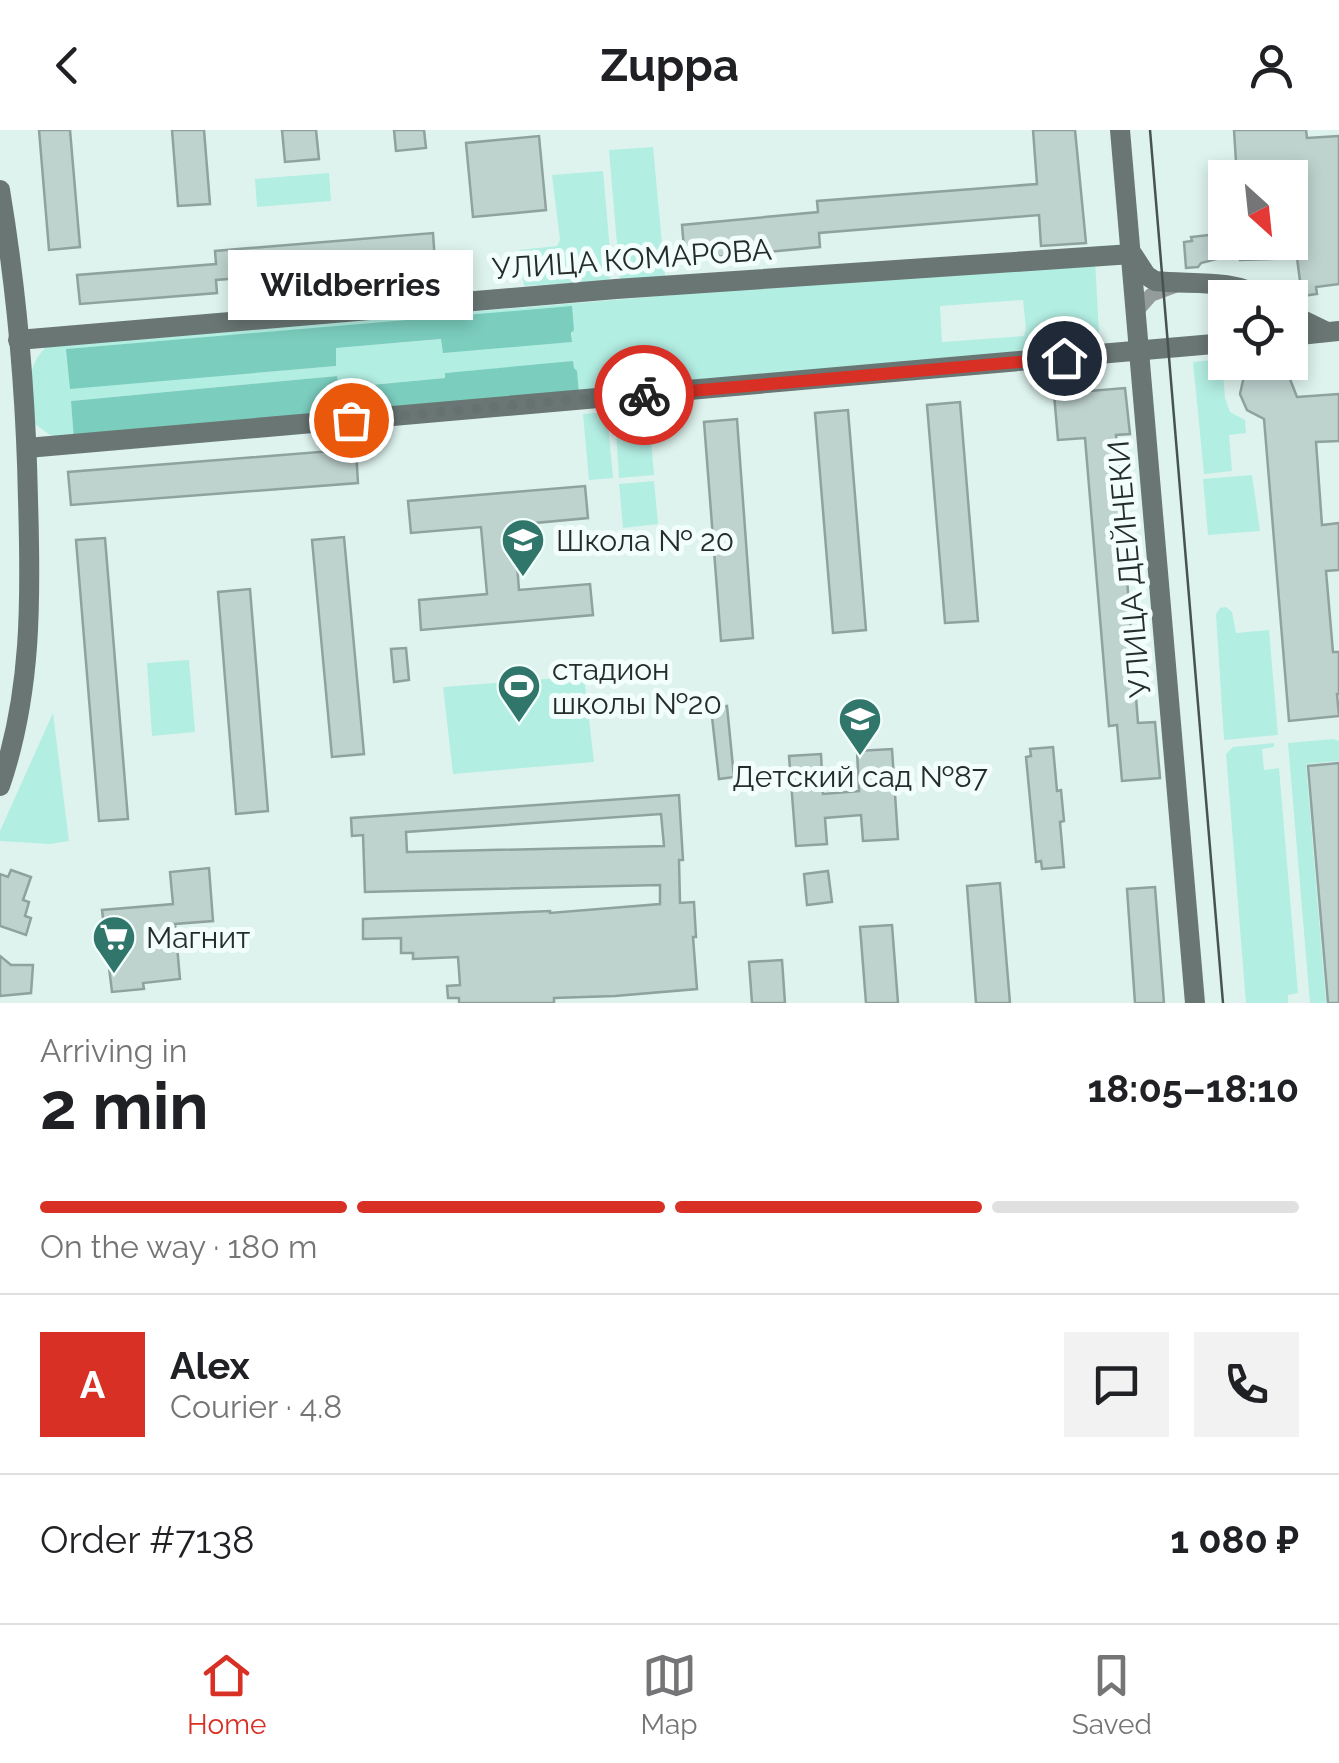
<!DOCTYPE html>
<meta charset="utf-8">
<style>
:root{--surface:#fff;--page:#f2f2f2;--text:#202124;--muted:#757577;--line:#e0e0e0;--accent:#d93025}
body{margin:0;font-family:Raleway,sans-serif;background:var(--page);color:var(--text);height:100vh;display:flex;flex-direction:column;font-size:38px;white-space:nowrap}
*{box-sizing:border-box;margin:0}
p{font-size:32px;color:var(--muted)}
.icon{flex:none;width:55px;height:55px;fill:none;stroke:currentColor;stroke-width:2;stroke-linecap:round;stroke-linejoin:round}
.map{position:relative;height:873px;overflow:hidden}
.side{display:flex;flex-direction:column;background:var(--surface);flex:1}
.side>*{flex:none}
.needle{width:65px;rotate:153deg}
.controls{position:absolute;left:1208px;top:30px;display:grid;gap:20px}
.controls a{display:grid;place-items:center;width:100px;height:100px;border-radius:0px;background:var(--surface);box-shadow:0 5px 15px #0003;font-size:50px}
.pin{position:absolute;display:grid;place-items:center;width:85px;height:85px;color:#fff;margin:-42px;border:5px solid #fff;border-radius:50%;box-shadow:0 2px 10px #0007}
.courier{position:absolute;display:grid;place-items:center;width:100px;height:100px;margin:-50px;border:8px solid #d93025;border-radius:50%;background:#fff;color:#222;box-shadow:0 2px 12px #0007}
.bubble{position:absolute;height:70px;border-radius:0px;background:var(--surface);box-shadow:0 5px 15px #0003;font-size:32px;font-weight:700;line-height:70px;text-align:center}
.summary em{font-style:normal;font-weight:700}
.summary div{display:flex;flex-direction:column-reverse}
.summary{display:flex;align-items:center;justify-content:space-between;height:170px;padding:0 40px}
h1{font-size:65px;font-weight:700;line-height:75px}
.bar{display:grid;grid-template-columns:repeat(4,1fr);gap:15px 10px;align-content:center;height:120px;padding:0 40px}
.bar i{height:12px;border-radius:8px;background:var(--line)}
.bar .current{background:var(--accent)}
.bar p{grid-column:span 4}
.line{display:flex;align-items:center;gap:25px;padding:0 40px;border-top:2px solid var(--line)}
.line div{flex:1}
.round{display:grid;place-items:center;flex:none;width:105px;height:105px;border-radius:0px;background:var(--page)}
header{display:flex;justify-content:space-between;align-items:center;height:130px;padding:0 40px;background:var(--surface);font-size:45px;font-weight:700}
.tab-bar{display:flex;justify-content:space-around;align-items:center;height:140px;border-top:2px solid var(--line);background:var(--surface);font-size:28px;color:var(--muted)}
.tab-bar a{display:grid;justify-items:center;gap:5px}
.tab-bar .current{color:var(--accent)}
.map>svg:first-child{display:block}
.green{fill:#b3eee3;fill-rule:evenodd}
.forest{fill:#7bcdbe}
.building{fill:#bed2ce;stroke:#8fa29e;stroke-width:2.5;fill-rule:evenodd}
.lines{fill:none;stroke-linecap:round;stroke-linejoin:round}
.street{stroke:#949c9b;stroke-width:14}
.secondary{stroke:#697673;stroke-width:20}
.tram{stroke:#485350;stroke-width:2.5}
.done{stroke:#66726f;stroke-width:10;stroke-dasharray:0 18}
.route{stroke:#d93025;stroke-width:12}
.labels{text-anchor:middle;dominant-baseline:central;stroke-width:10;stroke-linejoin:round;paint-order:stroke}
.street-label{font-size:30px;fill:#252d2b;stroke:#f2fefb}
.poi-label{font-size:30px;fill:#252d2b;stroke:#f2fefb;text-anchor:start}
</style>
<header><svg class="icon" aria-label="back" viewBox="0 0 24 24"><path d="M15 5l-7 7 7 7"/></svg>Zuppa<svg class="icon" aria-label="person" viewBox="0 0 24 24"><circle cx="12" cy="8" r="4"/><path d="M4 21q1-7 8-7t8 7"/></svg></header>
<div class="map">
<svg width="1339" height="873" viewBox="0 0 1339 873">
<rect width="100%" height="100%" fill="#def3ee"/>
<!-- green -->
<g class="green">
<path d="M653,17l12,129 -45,4 -11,-130z"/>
<path d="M603,41l9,103 -4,7 -84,5 -5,-36 38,-4 3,-6 -8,-65z"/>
<path d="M329,43l2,28 -74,6 -2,-28z"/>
<path d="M1095,130l5,90 -1026,92 -24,-7 -15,-11c-3,-31 -13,-53 11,-77zM1023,170l3,29 -2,7 -82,6 -2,-36zM572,177v34l-129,11 -1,-13 -107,9 1,18 -266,22 -3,-39zM573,232l1,6 -500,72 -3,-39 266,-25 1,12 108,-10 -1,-5z"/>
<path d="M1222,229l3,39 5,14 15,8 1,13 -17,2 3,36 -28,3 -11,-112z"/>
<path d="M607,282l6,66 -24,2 -6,-66z"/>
<path d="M649,283l5,62 -35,3 -4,-62z"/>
<path d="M1252,345l8,56 -52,4 -5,-56z"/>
<path d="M654,351l4,43 -35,4 -4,-44z"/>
<path d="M1226,477l6,5 4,21 33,-3 9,105 -54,5 -8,-126 4,-6z"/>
<path d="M189,530l6,72 -43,4 -5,-73z"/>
<path d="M584,546l10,86 -141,12 -10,-87z"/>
<path d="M53,583l16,128 -19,3 -50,-3v-10z"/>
<path d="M1333,609l6,2v20l-33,3 20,239h-16l-22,-260z"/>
<path d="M1274,613v4l-12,2 2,21 15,-2 19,225 -10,2v8h-42l-20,-249 7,-7z"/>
</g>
<!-- forest -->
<g class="forest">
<path d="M572,176l2,24 -3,3 1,9 -129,11 -2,-14 -105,9v18l-266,23 -4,-40z"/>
<path d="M573,231l1,7 3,3 2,24 -505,46 -3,-40 266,-25 2,12 106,-10v-5z"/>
</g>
<!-- building -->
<g class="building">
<path d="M39,0h31l10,117 -31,3z"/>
<path d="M172,0h32l6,74 -32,2z"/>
<path d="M282,0h34l3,29 -34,3z"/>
<path d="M394,0h30l2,18 -30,3z"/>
<path d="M1033,0h42l11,113 -45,3 -2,-31 -220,18 1,14 -135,13 -3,-35 136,-13 -1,-11 220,-17z"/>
<path d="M1234,0h72l1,8 32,-2v148l-23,3 1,7 -15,2 -5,-38 -57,2 -1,-12 51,-4v-66h-53z"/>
<path d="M539,6l7,74 -73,7 -7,-74z"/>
<path d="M433,103l2,29 -219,18 1,13 -137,11 -3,-29 139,-11 -1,-13z"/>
<path d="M1218,104l2,24 -19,5 -3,4 -12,1 -2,-26 8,-1 -1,-4z"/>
<path d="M1266,234l8,1 14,9 9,23 42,-3v47l-23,1 6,83 17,-2v47l-13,1 7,81h6v42h-2l2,22 -50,5 -25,-302 -17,-9 -7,-16 4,-18 6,-6z"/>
<path d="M1125,258l5,46 -14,1 22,288 17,-1 5,56 -38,3 -5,-56 -8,1 -24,-288 -27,2 -4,-46z"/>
<path d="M960,272l18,219 -33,2 -18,-218z"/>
<path d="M848,280l18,220 -33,3 -18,-220z"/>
<path d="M737,289l16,219 -32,3 -17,-219z"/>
<path d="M356,319l2,34 -287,22 -3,-33z"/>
<path d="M585,356l3,32 -74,7 5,65 71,-6 3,31 -172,15 -2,-30 68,-6 -6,-67 -70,6 -3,-32z"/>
<path d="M344,407l20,217 -32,3 -20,-217z"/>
<path d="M105,408l23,281 -29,2 -23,-281z"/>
<path d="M250,459l18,222 -32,3 -18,-222z"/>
<path d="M406,518l3,32 -15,2 -3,-33z"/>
<path d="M727,576l7,71 -15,2 -8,-71z"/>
<path d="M1053,617l4,44 4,-1 3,31 -4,1 4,45 -22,2 -1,-8 -5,1 -10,-105 5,-1 -1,-7z"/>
<path d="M892,619l6,90 -35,2 -2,-26 -36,3 2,26 -31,2 -7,-90 32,-2 2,40 36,-3 -2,-40z"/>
<path d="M1339,633v240h-11l-20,-237z"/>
<path d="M679,665l4,65h-4l1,43 14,-1 2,35h-3l4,52 -82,7 -61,2v5h-95v-5h-11l-1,-12 13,-1 -2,-28 -45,2v-6h-12v-15l-38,1v-20l187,-8v2l110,-9v-19l-295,7 -2,-57 -11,1 -1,-18zM661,684l3,32 -257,6 -1,-20z"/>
<path d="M209,738l4,53 -38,3 5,55 -37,4 1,6 -32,3 -10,-82 71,-6 -3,-32z"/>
<path d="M11,740l20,7 -8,23 6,2 -4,14 6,2 -5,17 -26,-9v-52l8,3z"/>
<path d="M828,741l4,31 -25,3 -3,-31z"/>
<path d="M1000,753l10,120h-34l-9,-117z"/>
<path d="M1155,757l9,116h-29l-8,-114z"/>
<path d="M892,795l6,78h-32l-6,-76z"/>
<path d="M0,826l11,9h22l-2,28 -31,3z"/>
<path d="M782,830l3,43h-33l-3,-41z"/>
</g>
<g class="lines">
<!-- street -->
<path class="street" d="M1136,182l15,-17 24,-9"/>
<!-- secondary -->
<g class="secondary">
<path d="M1120,0l75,873"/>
<path d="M0,60c17,102 26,207 28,310 3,98 4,193 -28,286"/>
<path d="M1133,125l13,20 9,6c36,4 76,-3 108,17"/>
<path d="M1290,184l35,17"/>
<path d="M1290,206l49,-5"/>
<path d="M18,210l598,-51 516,-35"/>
<path d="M27,318l1198,-105"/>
</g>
<!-- tram -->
<path class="tram" d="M1150,0l73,873"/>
</g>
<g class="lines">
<!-- done -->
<path class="done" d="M351,290l241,-22 52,-3"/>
<!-- route -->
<path class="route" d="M644,265l420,-37"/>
</g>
<!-- icons -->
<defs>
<g id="school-pin" transform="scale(2.25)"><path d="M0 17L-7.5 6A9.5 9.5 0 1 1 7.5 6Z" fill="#30766b" stroke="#f2fefb"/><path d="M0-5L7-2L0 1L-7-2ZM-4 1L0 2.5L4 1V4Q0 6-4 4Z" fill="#fff"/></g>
<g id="stadium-pin" transform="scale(2.25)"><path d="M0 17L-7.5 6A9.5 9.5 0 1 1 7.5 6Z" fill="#30766b" stroke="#f2fefb"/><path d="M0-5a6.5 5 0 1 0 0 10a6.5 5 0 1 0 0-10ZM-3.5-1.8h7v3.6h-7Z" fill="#fff"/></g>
<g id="supermarket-pin" transform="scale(2.25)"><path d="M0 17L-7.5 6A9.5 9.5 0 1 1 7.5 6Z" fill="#30766b" stroke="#f2fefb"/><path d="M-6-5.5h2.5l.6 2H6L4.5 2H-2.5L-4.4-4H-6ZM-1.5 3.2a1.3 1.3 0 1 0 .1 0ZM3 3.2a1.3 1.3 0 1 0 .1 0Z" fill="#fff"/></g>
</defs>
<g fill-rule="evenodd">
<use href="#school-pin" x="523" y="410"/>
<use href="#stadium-pin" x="519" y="556"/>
<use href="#school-pin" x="860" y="589"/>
<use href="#supermarket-pin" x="114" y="807"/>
</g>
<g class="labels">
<!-- street labels -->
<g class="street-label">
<text transform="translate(632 129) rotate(-4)">УЛИЦА КОМАРОВА</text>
<text transform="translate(1129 439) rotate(-95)">УЛИЦА ДЕЙНЕКИ</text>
</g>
<!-- poi labels -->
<g class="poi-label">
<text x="556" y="410">Школа № 20</text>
<text x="552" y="539">стадион<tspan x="552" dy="34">школы №20</tspan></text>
<text x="860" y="646" text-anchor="middle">Детский сад №87</text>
<text x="146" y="807">Магнит</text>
</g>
</g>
</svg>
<div class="controls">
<a><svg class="needle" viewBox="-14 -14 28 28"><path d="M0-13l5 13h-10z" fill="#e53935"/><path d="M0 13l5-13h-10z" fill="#757577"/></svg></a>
<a><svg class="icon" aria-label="locate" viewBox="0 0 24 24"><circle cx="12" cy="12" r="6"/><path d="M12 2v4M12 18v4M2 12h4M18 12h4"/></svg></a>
</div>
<div class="pin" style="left:351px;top:290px;background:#ea580c"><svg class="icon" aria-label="bag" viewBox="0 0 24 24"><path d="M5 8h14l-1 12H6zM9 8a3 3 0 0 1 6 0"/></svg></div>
<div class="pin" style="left:1064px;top:228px;background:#1f2937"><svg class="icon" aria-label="home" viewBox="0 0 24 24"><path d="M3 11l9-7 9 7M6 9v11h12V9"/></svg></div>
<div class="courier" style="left:644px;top:265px"><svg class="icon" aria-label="bike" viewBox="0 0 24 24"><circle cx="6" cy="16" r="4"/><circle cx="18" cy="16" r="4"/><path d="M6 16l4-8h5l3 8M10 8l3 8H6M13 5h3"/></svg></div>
<div class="bubble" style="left:228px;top:120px;width:245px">Wildberries</div>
</div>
<section class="side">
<div class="summary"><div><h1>2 min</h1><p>Arriving in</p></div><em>18:05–18:10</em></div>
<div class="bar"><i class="current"></i><i class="current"></i><i class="current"></i><i></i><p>On the way · 180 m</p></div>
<div class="line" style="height:180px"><b class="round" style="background:var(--accent);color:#fff">A</b><div><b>Alex</b><p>Courier · 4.8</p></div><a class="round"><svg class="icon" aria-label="chat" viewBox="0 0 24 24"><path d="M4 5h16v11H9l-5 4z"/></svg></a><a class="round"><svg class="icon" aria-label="phone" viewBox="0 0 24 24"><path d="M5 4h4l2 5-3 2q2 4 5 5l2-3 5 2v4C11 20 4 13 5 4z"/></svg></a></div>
<div class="line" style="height:130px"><div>Order #7138</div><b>1 080 ₽</b></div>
</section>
<nav class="tab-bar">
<a class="current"><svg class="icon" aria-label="home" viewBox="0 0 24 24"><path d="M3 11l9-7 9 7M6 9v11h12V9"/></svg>Home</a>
<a><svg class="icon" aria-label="map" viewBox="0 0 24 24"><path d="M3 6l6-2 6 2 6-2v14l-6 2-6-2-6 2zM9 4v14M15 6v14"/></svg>Map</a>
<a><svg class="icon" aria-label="saved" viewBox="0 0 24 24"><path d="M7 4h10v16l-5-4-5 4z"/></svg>Saved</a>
</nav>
